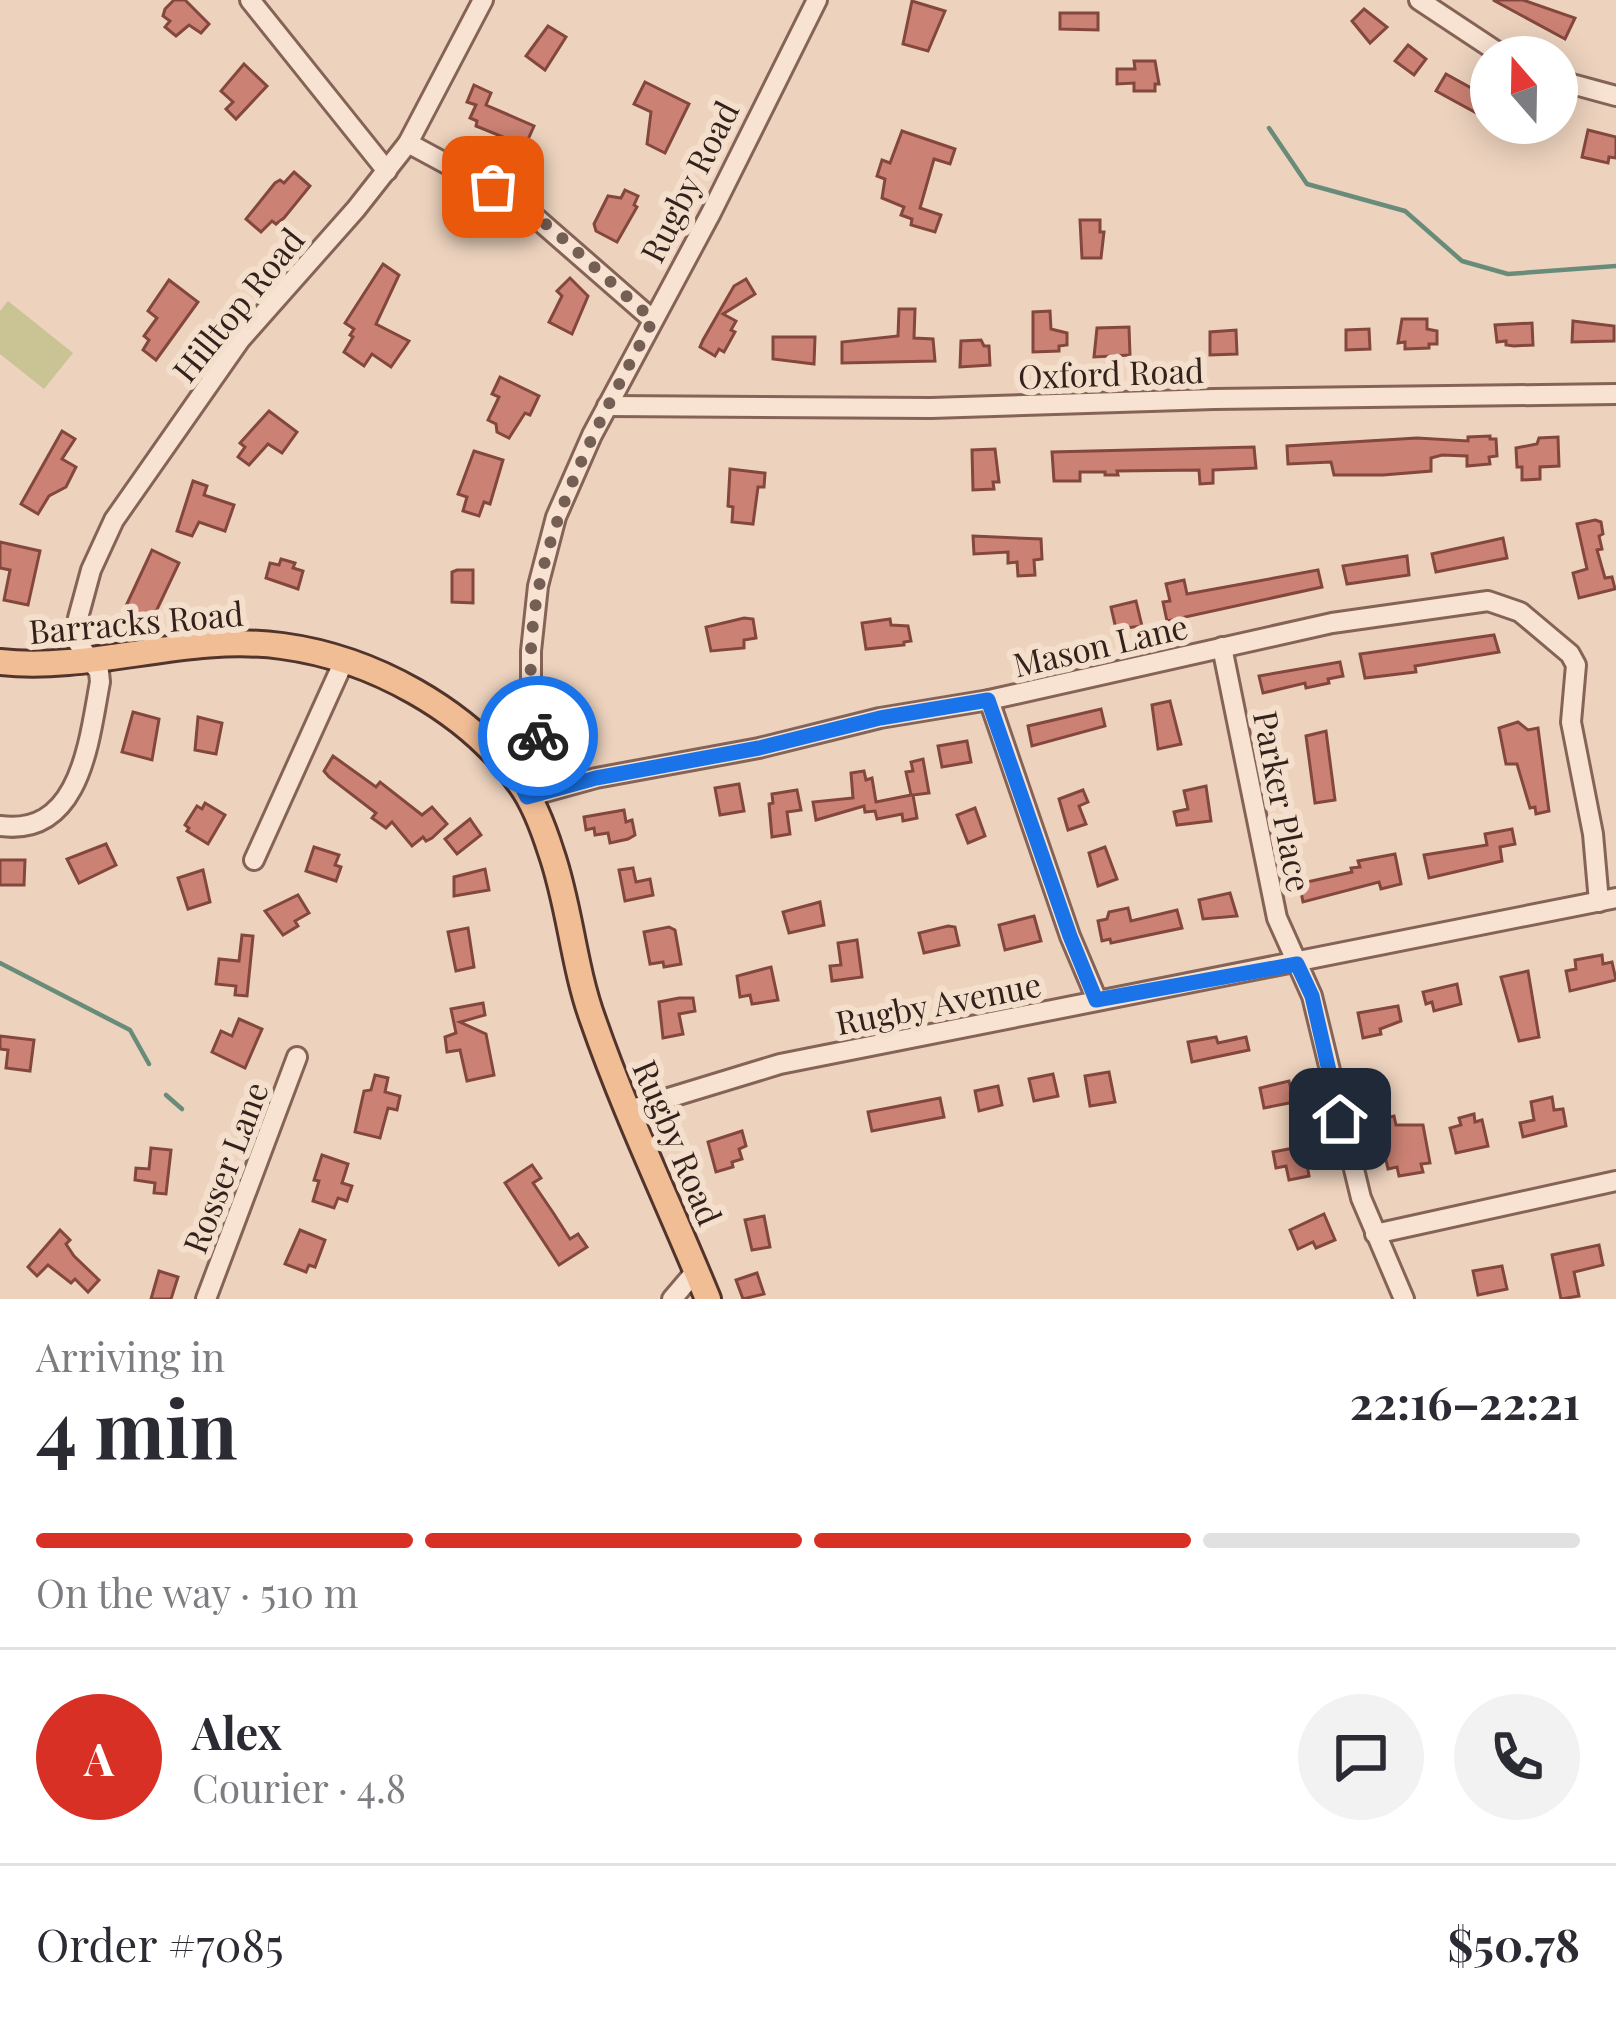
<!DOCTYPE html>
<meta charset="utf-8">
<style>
:root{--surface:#fff;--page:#f2f2f3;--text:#2b2b33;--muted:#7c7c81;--line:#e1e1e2;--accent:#d93025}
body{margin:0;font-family:"Playfair Display",serif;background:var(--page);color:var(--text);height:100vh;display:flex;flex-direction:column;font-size:45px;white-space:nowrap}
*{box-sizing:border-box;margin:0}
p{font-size:39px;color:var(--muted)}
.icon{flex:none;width:66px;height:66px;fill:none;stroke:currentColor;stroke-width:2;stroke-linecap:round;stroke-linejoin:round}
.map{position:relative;height:1299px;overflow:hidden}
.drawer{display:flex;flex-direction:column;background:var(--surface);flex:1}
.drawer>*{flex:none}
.needle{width:78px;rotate:340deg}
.fabs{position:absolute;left:1470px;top:36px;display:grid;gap:24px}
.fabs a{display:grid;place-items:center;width:108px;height:108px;border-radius:50%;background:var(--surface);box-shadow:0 6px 30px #0003;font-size:60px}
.pin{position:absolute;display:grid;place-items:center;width:102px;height:102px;color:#fff;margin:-51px;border-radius:24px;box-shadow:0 6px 18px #0006}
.courier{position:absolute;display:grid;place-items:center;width:120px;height:120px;margin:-60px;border:9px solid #1a73e8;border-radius:50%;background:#fff;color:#222;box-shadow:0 3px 15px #0007}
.headline em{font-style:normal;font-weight:700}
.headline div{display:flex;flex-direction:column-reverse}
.headline{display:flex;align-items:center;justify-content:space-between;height:204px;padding:0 36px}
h1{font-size:78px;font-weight:700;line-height:90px}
.bar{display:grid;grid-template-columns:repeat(4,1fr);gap:18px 12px;align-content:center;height:144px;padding:0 36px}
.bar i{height:15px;border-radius:9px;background:var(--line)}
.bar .selected{background:var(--accent)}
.bar p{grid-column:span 4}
.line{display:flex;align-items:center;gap:30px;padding:0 36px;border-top:3px solid var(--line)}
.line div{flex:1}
.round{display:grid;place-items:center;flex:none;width:126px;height:126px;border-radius:63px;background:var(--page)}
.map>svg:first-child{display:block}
.green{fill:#cac393}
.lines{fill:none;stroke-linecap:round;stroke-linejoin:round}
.stream{stroke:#698c7a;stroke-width:4.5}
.building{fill:#cb8274;stroke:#83473d;stroke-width:3}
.minor-casing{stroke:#856457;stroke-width:24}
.major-casing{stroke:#52342c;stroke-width:30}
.minor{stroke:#f8e2d1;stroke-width:18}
.major{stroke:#f1bd95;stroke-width:24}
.done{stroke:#755f55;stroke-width:12;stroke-dasharray:0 21.6}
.route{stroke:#1a73e8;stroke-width:15}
.labels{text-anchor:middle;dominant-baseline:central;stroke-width:12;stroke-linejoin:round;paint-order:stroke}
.street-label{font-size:33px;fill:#34211c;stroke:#f4dfcd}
</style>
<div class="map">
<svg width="1616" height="1299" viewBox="0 0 1616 1299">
<rect width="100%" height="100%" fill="#edd3be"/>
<!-- green -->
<path class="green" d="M8,301l65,52 -29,36 -44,-35v-43z"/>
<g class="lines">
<!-- stream -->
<g class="stream">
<path d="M1269,128l38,56 98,27 57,50 46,13 108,-8"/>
<path d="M0,963l130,67 19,34"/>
<path d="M166,1095l16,14"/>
</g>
</g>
<!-- building -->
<g class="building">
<path d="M174,0h11l24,24 -8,9 -12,-8 -13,11 -11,-9 5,-6 -7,-5 2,-7z"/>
<path d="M1493,0h30l52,18 -10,21z"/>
<path d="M912,1l33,10 -17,40 -25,-7z"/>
<path d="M1364,9l23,18 -17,16 -18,-22z"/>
<path d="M1060,13h38v17l-38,-1z"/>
<path d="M548,26l18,11 -21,33 -19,-14z"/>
<path d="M1408,45l18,14 -12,16 -19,-14z"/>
<path d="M1134,61h21l4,23h-4v7h-21v-8l-17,1v-15h18z"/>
<path d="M244,64l23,22 -31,33 -10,-10 7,-7 -12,-11z"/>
<path d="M1446,74l45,25v22l-55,-30z"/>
<path d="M645,82l44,22 -24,49 -18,-9 4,-32 -17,-8z"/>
<path d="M474,85l17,8 -5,12 48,21 -9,20 -49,-20 1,-5 -7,-3 6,-13 -9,-3z"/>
<path d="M1588,130l28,7v21l-7,-1 -1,6 -26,-6z"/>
<path d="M902,131l53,18 -5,15 -16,-5 -14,49 21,7 -6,17 -24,-7 1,-6 -11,-4 3,-8 -22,-9 3,-19 -8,-3 5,-16 8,3z"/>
<path d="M294,172l16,14 -26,32 -8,6 -4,-3 -11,11 -15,-13 29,-36 5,-3 4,3z"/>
<path d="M625,190l13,6 -4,9 3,2 -20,35 -21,-11 -2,-7 14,-28 13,2z"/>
<path d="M1080,220h20v12h4l-3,26h-19z"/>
<path d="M383,264l16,11 -23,49 33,17 -18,26 -19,-13 -8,12 -20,-14 9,-15 -3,-2 4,-6 -9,-6z"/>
<path d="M570,278l18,18 -16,38 -23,-12 13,-26 -5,-5z"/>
<path d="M746,279l9,15 -32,20 13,7 -5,9 4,2 -11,20 -5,-3 -4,7 -15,-9 3,-7 31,-54z"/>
<path d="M169,280l29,22 -42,58 -13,-10 6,-10 -5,-4 13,-18 -9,-7z"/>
<path d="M899,309h16l-1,29 19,1 2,22 -93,2v-21l56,-6z"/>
<path d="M1050,311l1,18 16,4v12l-8,1v5l-26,1v-40z"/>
<path d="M1402,319h25v10l10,2v13h-8v4l-24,1v-7l-7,1z"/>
<path d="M1573,321l41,5v15l-42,1z"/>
<path d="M1532,323l1,22 -19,1 -8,-1v-4l-9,1 -2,-17z"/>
<path d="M1129,327l1,28 -36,2 3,-29z"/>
<path d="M1369,329l1,20 -24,1v-20z"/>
<path d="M1236,330l1,24 -27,1v-23z"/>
<path d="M773,337h42l-1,27 -41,-5z"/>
<path d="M981,340l3,6h5l1,19 -30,2 1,-26z"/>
<path d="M500,377l39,19 -9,19 -5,-2 -16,25 -12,-6 -1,-8 -8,-4 11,-23 -7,-3z"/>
<path d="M269,411l28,21 -15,21 -14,-9 -19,21 -11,-8 7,-10 -5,-4z"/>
<path d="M62,431l13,8 -13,20 14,8 -10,20 -17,9 -11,18 -17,-10z"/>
<path d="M1490,436v3h6l1,17 -8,1 1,7 -23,2v-10l-25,-1 -11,3v13l-48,4h-49l-3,-13 -43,2 -1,-18 130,-8 51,3v-4z"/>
<path d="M1558,437l1,29 -19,1v12l-18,1v-13h-5l-1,-19 21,-4 2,-6z"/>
<path d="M1254,447l2,21 -43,2v13l-13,1 -1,-14 -82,1 1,4h-13v-3h-25v9h-26l-2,-29z"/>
<path d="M995,449l4,33h-6l1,7 -21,1 -1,-40z"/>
<path d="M474,451l29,9 -13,44 -6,-2 -5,14 -16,-5 4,-14 -9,-3z"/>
<path d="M730,469l35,4 -1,14h-6l-5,37 -21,-2 1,-15 -5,-1z"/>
<path d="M193,481l14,5 -3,9 30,10 -9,26 -26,-9 -7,14 -15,-5z"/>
<path d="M1595,520l6,2 2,12 -4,2 3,13 -5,1 8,28 7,-1 3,12 -36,9 -6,-25 14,-4 -10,-45z"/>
<path d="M973,536l68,3 1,20 -8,1 1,15 -17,1 -1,-14 -9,1v-11l-34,2z"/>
<path d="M1503,538l4,20 -71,14 -4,-18z"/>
<path d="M0,542l40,9 -12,54 -24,-5 6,-30 -10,-2z"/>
<path d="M152,550l27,13 -27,57 -27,-12z"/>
<path d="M1407,556l2,19 -62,9 -4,-18z"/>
<path d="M281,559l14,4 -2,5 10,3 -5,18 -32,-11 4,-15 9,2z"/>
<path d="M457,570h16v33l-21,-1v-30z"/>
<path d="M1318,570l4,17 -155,34 -4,-19 7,-1 -4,-17 18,-4 3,14z"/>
<path d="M1136,601l6,25 -26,3 -5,-22z"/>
<path d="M744,618l9,1 3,19 -12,2v8l-33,3 -5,-24z"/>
<path d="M890,619l1,6 17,1 3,15 -7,1v3l-38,4 -4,-26z"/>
<path d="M1494,635l5,17 -84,14 1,6 -51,6 -5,-24z"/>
<path d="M1340,662l3,14 -15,3 1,4 -23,5 -1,-5 -42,10 -4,-17z"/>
<path d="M1170,701l11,43 -23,5 -6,-44z"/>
<path d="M1101,709l4,17 -73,20 -4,-20z"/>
<path d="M133,712l26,7 -7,41 -30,-8z"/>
<path d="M198,717l24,6 -6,31 -21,-4z"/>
<path d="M1518,722l10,8 10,-2 11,83 -13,3 -1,-7 -5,1 -13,-44h-11l-7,-36z"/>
<path d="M1326,731l9,69 -20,3 -9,-67z"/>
<path d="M967,741l4,21 -29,5 -4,-21z"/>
<path d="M333,756l43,31 4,-5 42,33 10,-8 15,17 -15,14 -6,3 -3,-4 -11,9 -20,-24 -6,6 -14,-10 4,-5 -47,-36 -5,-6z"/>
<path d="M923,759l6,34 -16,2 4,23 -14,3 -1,-7 -25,5 -2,-8 -10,1 -1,-6 -48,14 -3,-18 40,-4 -2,-25 13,-2 2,9 6,-2 4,24 35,-7 -5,-23 7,-1 -2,-9z"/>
<path d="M739,784l5,27 -24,4 -5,-27z"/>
<path d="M1206,786l5,35 -34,4 -3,-13 14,-3 -4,-18z"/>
<path d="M797,790l4,20 -14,2 3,22 -18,3 -3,-33 4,-1 -1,-9z"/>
<path d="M1083,790l5,12 -9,4 7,18 -18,6 -9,-31z"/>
<path d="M205,803l20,12 -17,29 -21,-13 2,-3 -4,-3 12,-19 5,3z"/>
<path d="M975,808l10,28 -17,7 -11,-28z"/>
<path d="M624,810l2,12 6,-2 3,15 -7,4 -18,4 -2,-10 -13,2 -1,-7 -8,2 -2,-13z"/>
<path d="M470,819l11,16 -24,19 -12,-15z"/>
<path d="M1512,829l3,15 -15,3 2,14 -73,17 -5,-23 63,-10 -2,-11z"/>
<path d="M106,844l10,21 -37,18 -12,-24z"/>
<path d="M314,847l25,8 -4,10 6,2 -5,14 -30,-10z"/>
<path d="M1105,847l12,32 -19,7 -9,-33z"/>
<path d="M1395,854l6,30 -20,5 -2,-7 -76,20 -3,-15 7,-1v-4l45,-10 -1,-4 9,-1 -2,-6z"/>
<path d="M0,860h25l-1,25h-24z"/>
<path d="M633,868l3,14 14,-3 3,16 -28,6 -6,-31z"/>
<path d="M485,869l4,21 -35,6v-19z"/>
<path d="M203,870l7,32 -22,7 -10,-31z"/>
<path d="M1230,893l7,23 -34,3 -4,-19z"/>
<path d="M298,895l11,18 -14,8 3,5 -15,9 -18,-24z"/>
<path d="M820,902l4,23 -35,8 -6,-21z"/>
<path d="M1128,908l3,13 46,-11 5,18 -71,15 -1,-4 -8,2 -4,-20 9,-2 2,-7z"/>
<path d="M1034,916l7,25 -36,9 -6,-25z"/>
<path d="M948,926l7,1 4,18 -35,8 -5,-20z"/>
<path d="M669,927l6,3 6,34 -17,3 -1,-5 -13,2 -6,-32z"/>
<path d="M468,928l6,39 -18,4 -8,-39z"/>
<path d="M242,935l11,1 -6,60 -12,-1 1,-9 -20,-2 3,-25 20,2z"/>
<path d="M857,940l5,37 -30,4 -2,-15 11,-1 -3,-22z"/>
<path d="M1602,955l1,9 9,-2 4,18 -46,11 -4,-20 10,-2 -1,-9z"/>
<path d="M771,967l7,33 -26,4 -2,-9 -10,2 -3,-21z"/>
<path d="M1528,971l11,66 -20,4 -18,-64z"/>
<path d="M1457,984l4,20 -27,7 -2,-9 -6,2 -3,-12z"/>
<path d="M679,998h14l2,13 -16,3 4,20 -20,4 -4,-36z"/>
<path d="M483,1003l2,12 -25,7 26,12 8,41 -27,6 -7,-31 -13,2 -2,-15 11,-4 -5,-24z"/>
<path d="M1398,1006l3,15 -21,8 1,5 -18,4 -5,-25z"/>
<path d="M239,1019l23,10 -17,39 -33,-16 9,-21 11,5z"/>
<path d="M0,1036l34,4 -4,31 -24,-3 2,-18 -8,-1z"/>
<path d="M1216,1037l2,6 28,-6 3,13 -57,12 -4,-20z"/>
<path d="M1109,1072l6,30 -25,4 -5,-30z"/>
<path d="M1053,1074l5,22 -24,5 -5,-22z"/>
<path d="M375,1075l13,3 -3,14 15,4 -3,14 -9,-2 -8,30 -25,-6 9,-41 7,-1z"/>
<path d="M1289,1081l5,21 -30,6 -4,-20z"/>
<path d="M998,1086l4,19 -23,6 -4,-20z"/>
<path d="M1552,1097l2,13 9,-1 3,17 -43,11 -3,-14 14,-3 -3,-18z"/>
<path d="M940,1098l4,19 -72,14 -4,-19z"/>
<path d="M1474,1114l1,8 7,-2 6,26 -32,7 -6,-25 11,-3 -2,-7z"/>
<path d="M1394,1116l2,9h27l7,38 -9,1 2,8 -24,4 -2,-9 -9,2 -11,-49z"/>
<path d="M742,1131l4,15 -7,3 3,10 -10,3 1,5 -17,5 -8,-30z"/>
<path d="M1304,1146l5,30 -20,4 -3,-14 -10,2 -3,-16z"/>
<path d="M151,1148l20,2 -5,44 -12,-1 1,-10 -20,-3 1,-12 13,1z"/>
<path d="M322,1155l26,9 -6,19 10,3 -5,15 -9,-3 -4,10 -21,-7 6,-20 -5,-1z"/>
<path d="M532,1165l9,13 -8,5 21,31 16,25 8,-5 9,13 -28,18 -54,-82z"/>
<path d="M1324,1214l11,26 -19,8 -3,-6 -15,7 -8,-19z"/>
<path d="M764,1216l6,31 -18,3 -7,-30z"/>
<path d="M60,1230l10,10 -4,4 8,12 25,24 -11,12 -13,-13 -4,4 -23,-18 -11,11 -9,-9z"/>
<path d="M300,1230l25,10 -10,27 -6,-2 -3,7 -21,-8z"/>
<path d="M1599,1245l4,20 -29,7 5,24 -18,3 -9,-44z"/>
<path d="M1502,1266l5,23 -29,6 -5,-24z"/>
<path d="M159,1271l19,6 -7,22h-20z"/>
<path d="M757,1273l7,21 -21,5 -7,-19z"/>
</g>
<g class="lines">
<!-- minor casing -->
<g class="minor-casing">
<g id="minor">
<path d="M250,0l137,171"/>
<path d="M1419,0l86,57"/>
<path d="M1557,80l59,16"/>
<path d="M408,143l111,60 134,117"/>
<path d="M607,406l324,2 283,-9 402,-5"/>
<path d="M1222,647l55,271 35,78 49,202 43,101"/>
<path d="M989,700l81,236 27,64"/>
<path d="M521,785l18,-17 2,-20 -10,-63v-34l7,-65 18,-69 36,-82 119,-222 106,-213"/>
<path d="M527,797l69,-19 163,-30 121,-30 109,-18 343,-77 156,-22 32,11 50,42 6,11 -5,57 22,112 6,68"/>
<path d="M0,826c81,11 89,-86 100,-144l-1,-10 -21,-29v-25l13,-48 23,-50 126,-180 116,-131 52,-66 75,-143"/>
<path d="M254,860l90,-199"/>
<path d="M629,1110l151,-46 836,-166"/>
<path d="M1375,1234l241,-53"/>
<path d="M206,1299l91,-242"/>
<path d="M672,1299l24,-28"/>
</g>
</g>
<!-- major casing -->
<g class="major-casing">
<path id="major" d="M0,662c94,10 187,-29 282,-16 90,12 186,64 239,139 13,18 23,45 30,67 19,54 22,113 42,168 33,95 77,186 115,279"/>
</g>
<!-- minor -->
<use href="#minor" class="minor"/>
<!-- major -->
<use href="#major" class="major"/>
</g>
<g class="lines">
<!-- done -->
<path class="done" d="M493,187l57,40 103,93c-68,129 -147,264 -115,416"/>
<!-- route -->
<path class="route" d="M538,736l1,32 -18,17 6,12 69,-19 163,-30 121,-30 108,-18 82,236 26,64 201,-36 15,32 28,123"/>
</g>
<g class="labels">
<!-- street labels -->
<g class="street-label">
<text transform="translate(688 181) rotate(-63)">Rugby Road</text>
<text transform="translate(237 304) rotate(-51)">Hilltop Road</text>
<text transform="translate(1111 372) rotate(-2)">Oxford Road</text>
<text transform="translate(136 621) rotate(-5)">Barracks Road</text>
<text transform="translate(1100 644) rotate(-13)">Mason Lane</text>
<text transform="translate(1284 801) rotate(79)">Parker Place</text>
<text transform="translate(938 1002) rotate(-11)">Rugby Avenue</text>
<text transform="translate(679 1142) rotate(67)">Rugby Road</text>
<text transform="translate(224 1167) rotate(-69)">Rosser Lane</text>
</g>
</g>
</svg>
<div class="fabs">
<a><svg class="needle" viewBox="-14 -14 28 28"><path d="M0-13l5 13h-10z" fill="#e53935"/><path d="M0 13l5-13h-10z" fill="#7c7c81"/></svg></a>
</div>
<div class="pin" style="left:493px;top:187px;background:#ea580c"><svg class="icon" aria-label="bag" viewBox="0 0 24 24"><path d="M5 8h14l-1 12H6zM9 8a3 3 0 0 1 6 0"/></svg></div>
<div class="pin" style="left:1340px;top:1119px;background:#1f2937"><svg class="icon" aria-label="home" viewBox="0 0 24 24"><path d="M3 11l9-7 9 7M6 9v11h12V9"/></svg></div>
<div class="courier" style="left:538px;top:736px"><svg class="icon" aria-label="bike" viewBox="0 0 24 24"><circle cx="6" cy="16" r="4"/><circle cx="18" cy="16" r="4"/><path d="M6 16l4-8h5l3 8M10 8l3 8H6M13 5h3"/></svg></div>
</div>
<section class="drawer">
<div class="headline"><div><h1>4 min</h1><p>Arriving in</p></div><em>22:16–22:21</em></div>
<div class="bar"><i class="selected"></i><i class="selected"></i><i class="selected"></i><i></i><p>On the way · 510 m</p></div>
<div class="line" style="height:216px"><b class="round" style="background:var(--accent);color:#fff">A</b><div><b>Alex</b><p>Courier · 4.8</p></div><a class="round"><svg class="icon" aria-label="chat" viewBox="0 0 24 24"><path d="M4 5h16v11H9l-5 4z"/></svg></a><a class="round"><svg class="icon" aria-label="phone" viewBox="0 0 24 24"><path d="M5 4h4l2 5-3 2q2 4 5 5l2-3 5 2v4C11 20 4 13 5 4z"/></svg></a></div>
<div class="line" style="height:156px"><div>Order #7085</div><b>$50.78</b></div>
</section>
